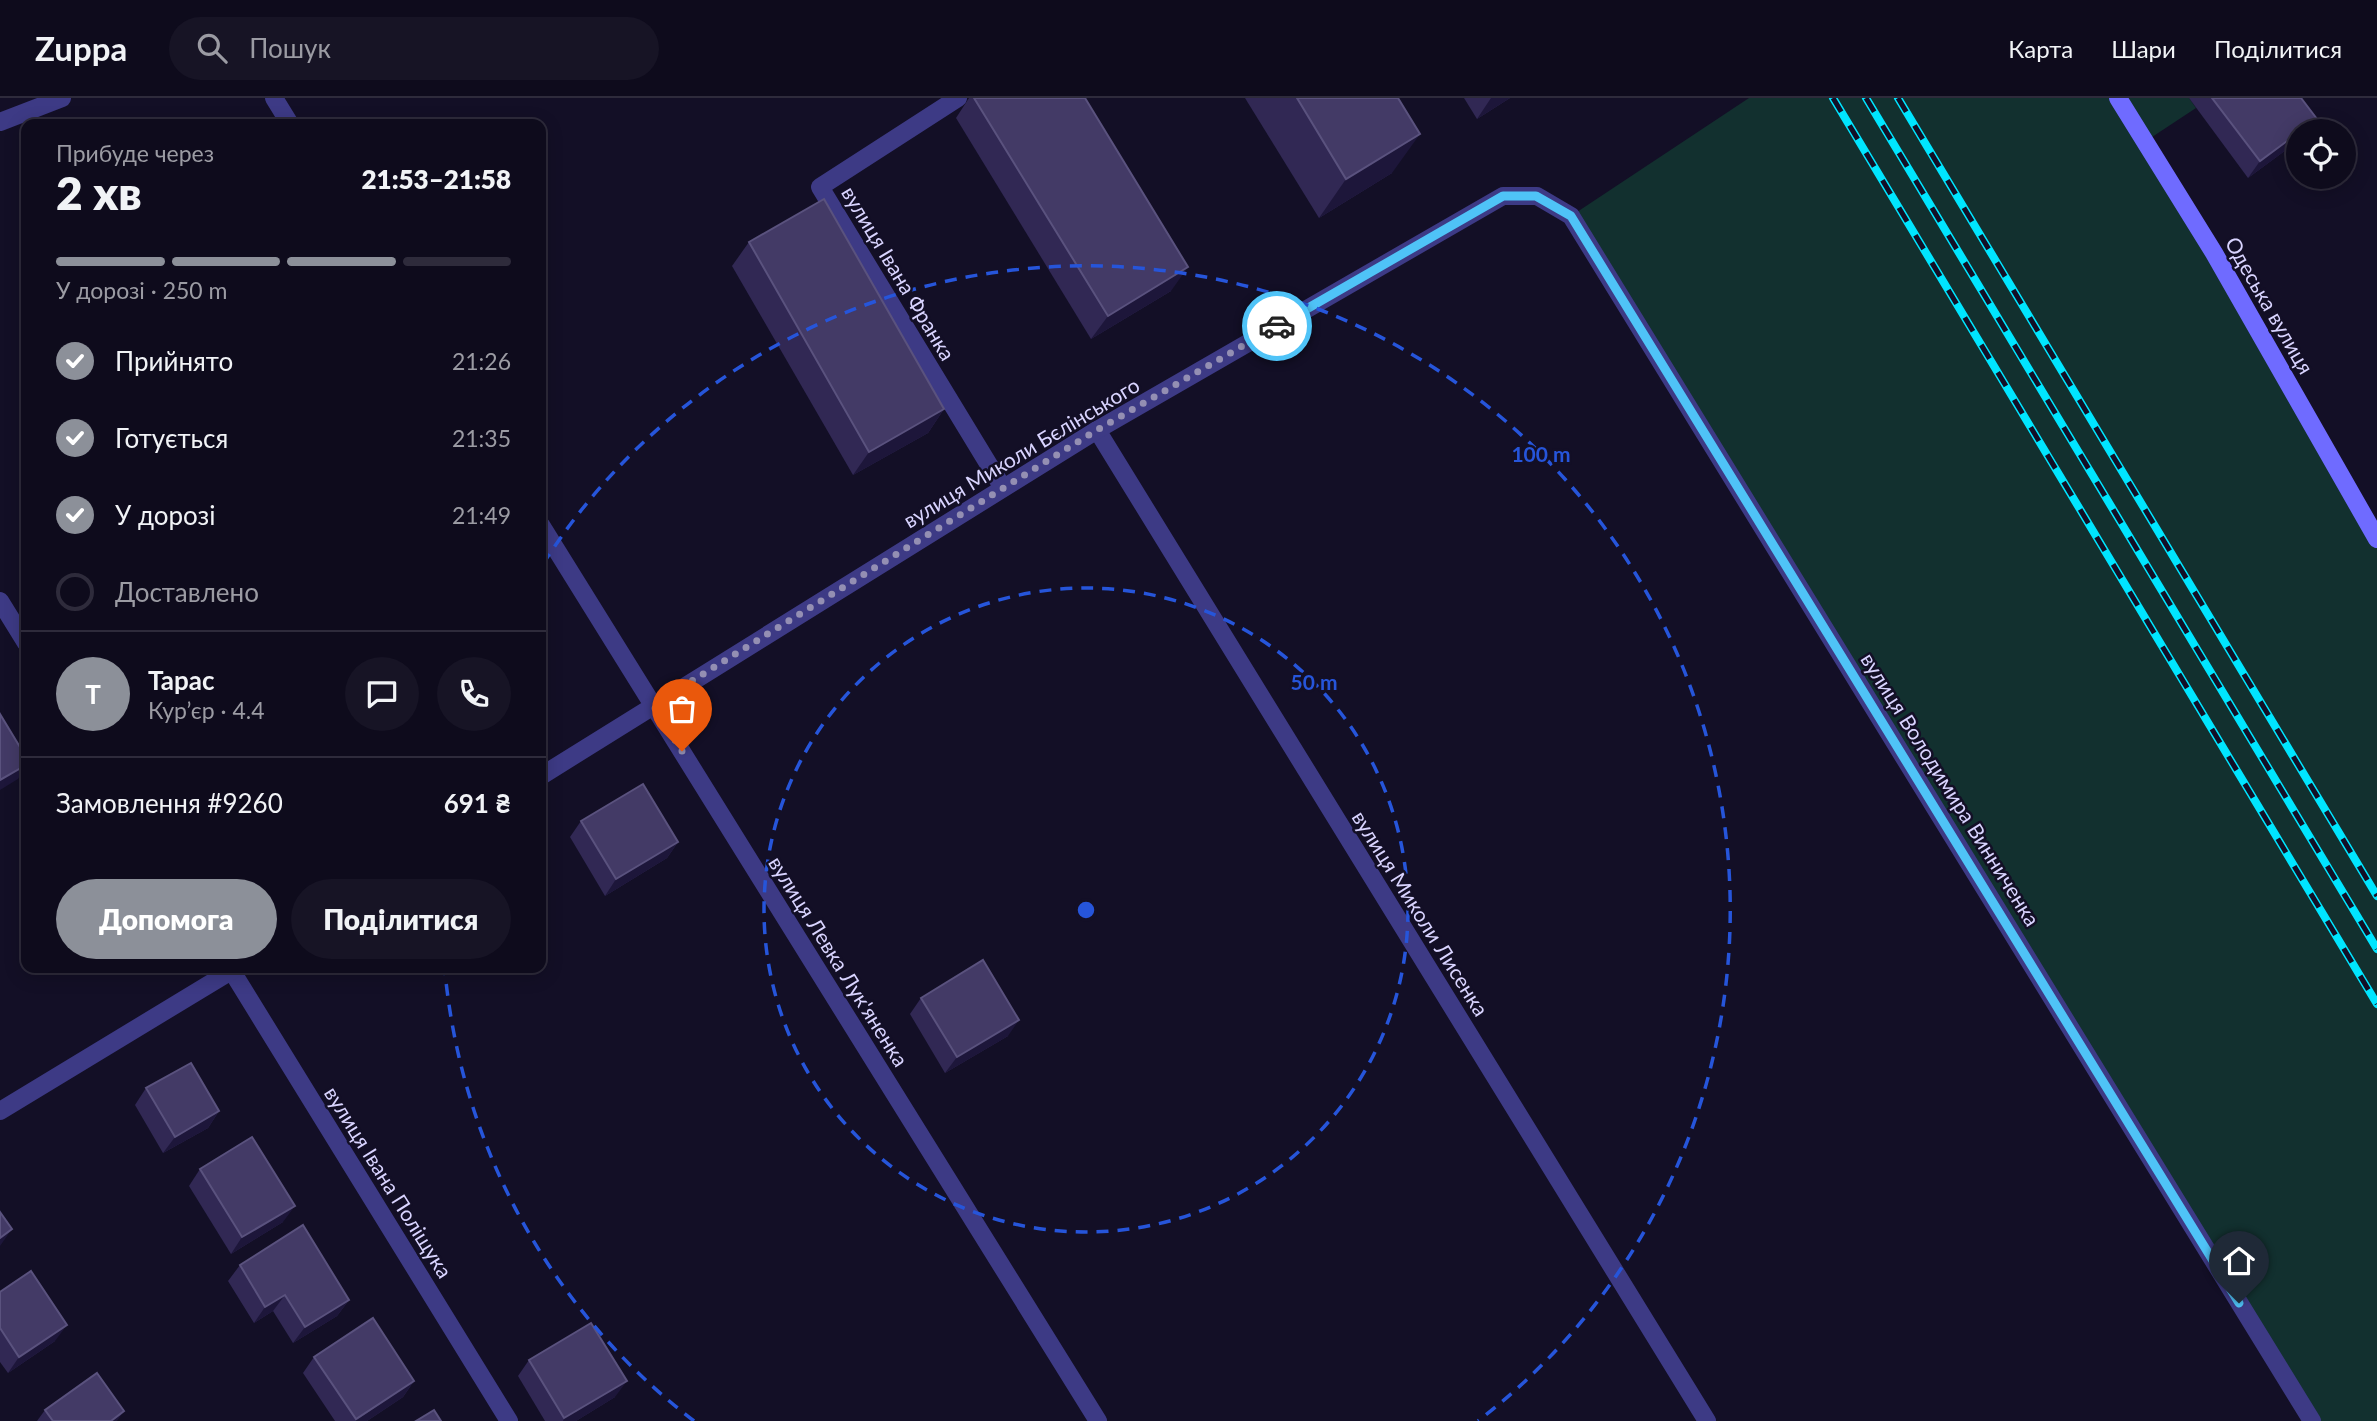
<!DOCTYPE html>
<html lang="uk">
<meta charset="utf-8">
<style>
:root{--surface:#0e0b1c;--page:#171425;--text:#f1f3f6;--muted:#9b9ba3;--line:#2e2b3b;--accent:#8c9099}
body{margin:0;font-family:Lato,sans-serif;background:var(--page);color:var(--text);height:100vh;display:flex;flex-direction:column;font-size:26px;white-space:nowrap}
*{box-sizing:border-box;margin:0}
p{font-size:23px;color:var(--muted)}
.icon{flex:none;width:38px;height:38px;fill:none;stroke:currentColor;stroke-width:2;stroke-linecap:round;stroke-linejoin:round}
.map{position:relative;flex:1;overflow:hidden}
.side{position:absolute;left:21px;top:21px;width:525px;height:854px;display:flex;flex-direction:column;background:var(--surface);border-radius:14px;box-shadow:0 4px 18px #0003,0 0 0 2px var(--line)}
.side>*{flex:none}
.buttons{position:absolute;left:2286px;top:21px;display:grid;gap:14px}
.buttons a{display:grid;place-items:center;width:70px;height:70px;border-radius:50%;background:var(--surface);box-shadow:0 4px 18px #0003,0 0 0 2px var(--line);font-size:35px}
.pin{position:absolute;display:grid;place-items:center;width:60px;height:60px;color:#fff;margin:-72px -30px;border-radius:50% 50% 50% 0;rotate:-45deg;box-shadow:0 0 7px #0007}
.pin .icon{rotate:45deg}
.courier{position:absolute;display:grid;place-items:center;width:70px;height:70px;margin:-35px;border:5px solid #4fc3f7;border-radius:50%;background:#fff;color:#222;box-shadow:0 2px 9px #0007}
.summary em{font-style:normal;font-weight:800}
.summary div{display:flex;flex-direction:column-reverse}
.summary{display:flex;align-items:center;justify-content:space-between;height:119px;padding:0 35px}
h1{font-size:46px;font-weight:800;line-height:52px}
.bar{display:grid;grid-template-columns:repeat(4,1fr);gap:10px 7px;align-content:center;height:84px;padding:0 35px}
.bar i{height:9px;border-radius:5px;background:var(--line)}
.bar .current{background:var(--accent)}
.bar p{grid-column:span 4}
.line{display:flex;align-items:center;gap:18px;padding:0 35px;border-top:2px solid var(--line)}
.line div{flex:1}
.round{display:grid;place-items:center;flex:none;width:74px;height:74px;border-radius:37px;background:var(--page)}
ol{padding:0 35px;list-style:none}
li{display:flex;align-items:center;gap:21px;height:77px}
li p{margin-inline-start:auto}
li .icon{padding:7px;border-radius:50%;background:var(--accent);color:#fff;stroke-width:4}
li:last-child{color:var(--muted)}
li i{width:38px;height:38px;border:4px solid var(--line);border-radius:50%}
.action{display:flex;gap:14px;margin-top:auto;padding:14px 35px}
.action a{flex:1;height:80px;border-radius:42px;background:var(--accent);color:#fff;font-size:28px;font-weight:800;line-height:80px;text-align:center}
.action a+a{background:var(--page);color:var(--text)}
header{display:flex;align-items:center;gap:42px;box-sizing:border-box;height:98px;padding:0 35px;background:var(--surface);border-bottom:2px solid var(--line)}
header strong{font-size:33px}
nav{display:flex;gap:38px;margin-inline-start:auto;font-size:24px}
.search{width:490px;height:63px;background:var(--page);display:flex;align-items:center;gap:18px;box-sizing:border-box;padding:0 24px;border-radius:38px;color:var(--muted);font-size:26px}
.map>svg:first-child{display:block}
.green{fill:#12302f}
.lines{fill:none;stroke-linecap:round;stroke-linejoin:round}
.street{stroke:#3d3a85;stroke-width:18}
.secondary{stroke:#6f6bff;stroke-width:18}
.rail-casing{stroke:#00e5ff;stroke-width:8}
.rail{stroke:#130f26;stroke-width:5;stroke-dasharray:16;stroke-linecap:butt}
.wall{fill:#312854}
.shaded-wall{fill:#1d163a}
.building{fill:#433a66;stroke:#5a527e;stroke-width:2}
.done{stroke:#948fb3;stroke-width:7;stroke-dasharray:0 12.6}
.route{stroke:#4fc3f7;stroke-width:9}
.ring{fill:none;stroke:#2655da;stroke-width:3.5;stroke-dasharray:12 9}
.labels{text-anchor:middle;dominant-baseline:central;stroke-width:5;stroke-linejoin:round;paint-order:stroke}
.street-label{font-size:21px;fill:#d9d4ff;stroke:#130f26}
.centre{fill:#2655da;stroke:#130f26;stroke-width:3.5}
.ring-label{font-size:21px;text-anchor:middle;font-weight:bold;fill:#2655da;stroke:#130f26;stroke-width:5;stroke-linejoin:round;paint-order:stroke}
</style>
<header>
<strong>Zuppa</strong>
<div class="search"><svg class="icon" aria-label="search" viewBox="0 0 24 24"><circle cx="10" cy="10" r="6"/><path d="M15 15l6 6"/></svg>Пошук</div>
<nav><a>Карта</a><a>Шари</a><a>Поділитися</a></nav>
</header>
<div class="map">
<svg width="2377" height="1323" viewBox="0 0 2377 1323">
<rect width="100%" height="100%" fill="#130f26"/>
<!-- green -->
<path class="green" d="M1749,0h440l7,10 -50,33 231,398v882h-65l-741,-1205z"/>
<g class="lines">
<!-- street -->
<g class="street">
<path d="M274,0l16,26"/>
<path d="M958,0l-138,89 183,301"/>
<path d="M0,24l62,-24"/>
<path d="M1097,332l610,991"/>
<path d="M541,427l557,896"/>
<path d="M0,503l26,42"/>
<path d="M541,678l556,-346 406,-234h34l34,20 741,1205"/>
<path d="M230,870l279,453"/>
<path d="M0,1013l236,-143"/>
</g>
<!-- secondary -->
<path class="secondary" d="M2118,0l96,155 163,286"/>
<!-- rail casing -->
<g class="rail-casing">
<g id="rail">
<path d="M1833,0l544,906"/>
<path d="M1866,0l511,851"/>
<path d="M1898,0l479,798"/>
</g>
</g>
<!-- rail -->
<use href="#rail" class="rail"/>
</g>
<!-- wall -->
<g class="wall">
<path d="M969,0h116l86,193 -80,48 -135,-221z"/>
<path d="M1245,0h153l-6,75 -73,45z"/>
<path d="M1464,0h46l-33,21z"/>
<path d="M2189,0h112l-3,43 -50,37z"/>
<path d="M749,144l195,167 -16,24 -75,42 -121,-209z"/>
<path d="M581,723l97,21 -11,16 -62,38 -35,-59z"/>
<path d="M921,900l87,38 -63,37 -35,-59z"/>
<path d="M146,990l73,23 -11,17 -45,25 -28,-48z"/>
<path d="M200,1071l83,53 -52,32 -42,-68z"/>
<path d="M240,1167l109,35 -12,16 -44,27 -20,-32 -19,12 -26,-42z"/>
<path d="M0,1194l55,49 -47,32 -8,-11z"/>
<path d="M314,1259l100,24 -11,16 -36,24h-32l-32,-48z"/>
<path d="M529,1262l86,37 -39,24h-31l-27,-45z"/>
<path d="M45,1312l72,11h-80z"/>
</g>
<!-- shaded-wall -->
<g class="shaded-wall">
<path d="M1491,0h19l-33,21z"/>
<path d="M2317,21l-9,12h-8z"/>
<path d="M2298,35v8l-50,37 12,-17z"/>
<path d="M1420,36l-28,39 -73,45 27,-39z"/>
<path d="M1188,169l-17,24 -80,48 17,-23z"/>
<path d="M944,311l-16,24 -75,42 16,-23z"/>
<path d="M26,667v2l-8,12 -18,11v-10z"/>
<path d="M678,744l-11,16 -62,38 11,-17z"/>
<path d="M1019,922l-11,16 -63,37 12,-16z"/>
<path d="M219,1013l-11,17 -45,25 12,-16z"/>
<path d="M295,1108l-12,16 -52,32 11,-17z"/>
<path d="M12,1131l-12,17v-8z"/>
<path d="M285,1197l-12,16 -19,12 11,-16z"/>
<path d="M349,1202l-12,16 -44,27 12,-16z"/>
<path d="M67,1227l-12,16 -47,32 11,-16z"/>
<path d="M414,1283l-11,16 -36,24h-12z"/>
<path d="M627,1283l-12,16 -39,24h-13l1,-3z"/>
<path d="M124,1313l-7,10h-6z"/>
</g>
<!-- building -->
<g class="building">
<path d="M974,0h111l103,169 -80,49z"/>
<path d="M1297,0h101l22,36 -74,45z"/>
<path d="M2212,0h89l16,21 -17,12h-2v2l-38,28z"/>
<path d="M824,101l120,210 -75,43 -120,-210z"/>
<path d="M0,616l26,43v8l-26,15z"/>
<path d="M643,686l35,58 -62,37 -35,-58z"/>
<path d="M983,862l36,60 -62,37 -36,-59z"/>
<path d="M191,965l28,48 -44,26 -29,-49z"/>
<path d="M252,1039l43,69 -53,31 -42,-68z"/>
<path d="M0,1114l12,17 -12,9z"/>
<path d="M303,1127l46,75 -44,27 -20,-32 -20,12 -25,-42z"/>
<path d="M31,1173l36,54 -48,32 -19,-29v-36z"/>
<path d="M373,1220l41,63 -58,38 -42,-62z"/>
<path d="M591,1225l36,58 -63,37 -35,-58z"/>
<path d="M97,1275l27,38 -13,10h-58l-8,-11z"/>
<path d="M434,1312l7,11h-25z"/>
</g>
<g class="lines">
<!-- done -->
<path class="done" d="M682,653l-29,-46 444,-275 180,-104"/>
<!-- route -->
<path class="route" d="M1277,228l226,-130h33l35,20 668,1087"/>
</g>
<!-- distance rings -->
<g class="ring">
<circle cx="1086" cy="812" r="322"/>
<path d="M694 1323A644 644 0 0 1 445 874M543 466A644 644 0 1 1 1478 1323"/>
</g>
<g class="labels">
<!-- street labels -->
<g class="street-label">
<text transform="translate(899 175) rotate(59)">вулиця Івана Франка</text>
<text transform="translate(2270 207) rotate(60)">Одеська вулиця</text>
<text transform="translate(1021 354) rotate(-31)">вулиця Миколи Бєлінського</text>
<text transform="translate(1951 691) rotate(58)">вулиця Володимира Винниченка</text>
<text transform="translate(1421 815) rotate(58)">вулиця Миколи Лисенка</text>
<text transform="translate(839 863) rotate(58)">вулиця Левка Лук'яненка</text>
<text transform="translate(389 1084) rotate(58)">вулиця Івана Поліщука</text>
</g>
</g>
<circle cx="1086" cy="812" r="10" class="centre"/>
<g class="ring-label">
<text x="1541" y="364">100 m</text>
<text x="1314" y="592">50 m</text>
</g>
</svg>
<div class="buttons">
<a><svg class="icon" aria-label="locate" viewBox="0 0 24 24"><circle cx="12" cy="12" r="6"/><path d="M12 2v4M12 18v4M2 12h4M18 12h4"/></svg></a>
</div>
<div class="pin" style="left:682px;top:653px;background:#ea580c"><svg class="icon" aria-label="bag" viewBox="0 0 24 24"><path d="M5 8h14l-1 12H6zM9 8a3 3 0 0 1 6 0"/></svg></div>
<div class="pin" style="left:2239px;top:1205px;background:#1f2937"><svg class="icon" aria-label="home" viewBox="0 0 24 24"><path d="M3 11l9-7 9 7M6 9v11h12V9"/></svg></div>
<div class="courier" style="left:1277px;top:228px"><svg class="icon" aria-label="car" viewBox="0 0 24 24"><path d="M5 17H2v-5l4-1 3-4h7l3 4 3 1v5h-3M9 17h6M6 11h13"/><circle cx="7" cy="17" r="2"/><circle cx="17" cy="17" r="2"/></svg></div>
<section class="side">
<div class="summary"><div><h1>2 хв</h1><p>Прибуде через</p></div><em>21:53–21:58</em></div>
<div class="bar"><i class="current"></i><i class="current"></i><i class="current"></i><i></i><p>У дорозі · 250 m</p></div>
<ol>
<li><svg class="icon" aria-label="check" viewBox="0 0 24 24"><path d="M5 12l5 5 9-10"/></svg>Прийнято<p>21:26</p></li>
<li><svg class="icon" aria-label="check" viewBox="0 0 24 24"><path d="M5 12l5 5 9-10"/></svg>Готується<p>21:35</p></li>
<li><svg class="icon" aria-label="check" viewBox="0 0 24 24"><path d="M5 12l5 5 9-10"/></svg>У дорозі<p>21:49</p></li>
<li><i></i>Доставлено</li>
</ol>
<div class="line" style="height:126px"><b class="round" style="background:var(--accent);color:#fff">Т</b><div><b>Тарас</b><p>Кур’єр · 4.4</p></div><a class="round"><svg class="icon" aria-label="chat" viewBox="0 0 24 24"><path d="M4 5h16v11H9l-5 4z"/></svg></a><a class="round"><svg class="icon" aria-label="phone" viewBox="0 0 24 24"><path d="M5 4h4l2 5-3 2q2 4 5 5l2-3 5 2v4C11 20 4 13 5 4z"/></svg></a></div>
<div class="line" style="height:91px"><div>Замовлення #9260</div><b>691 ₴</b></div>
<div class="action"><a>Допомога</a><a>Поділитися</a></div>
</section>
</div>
